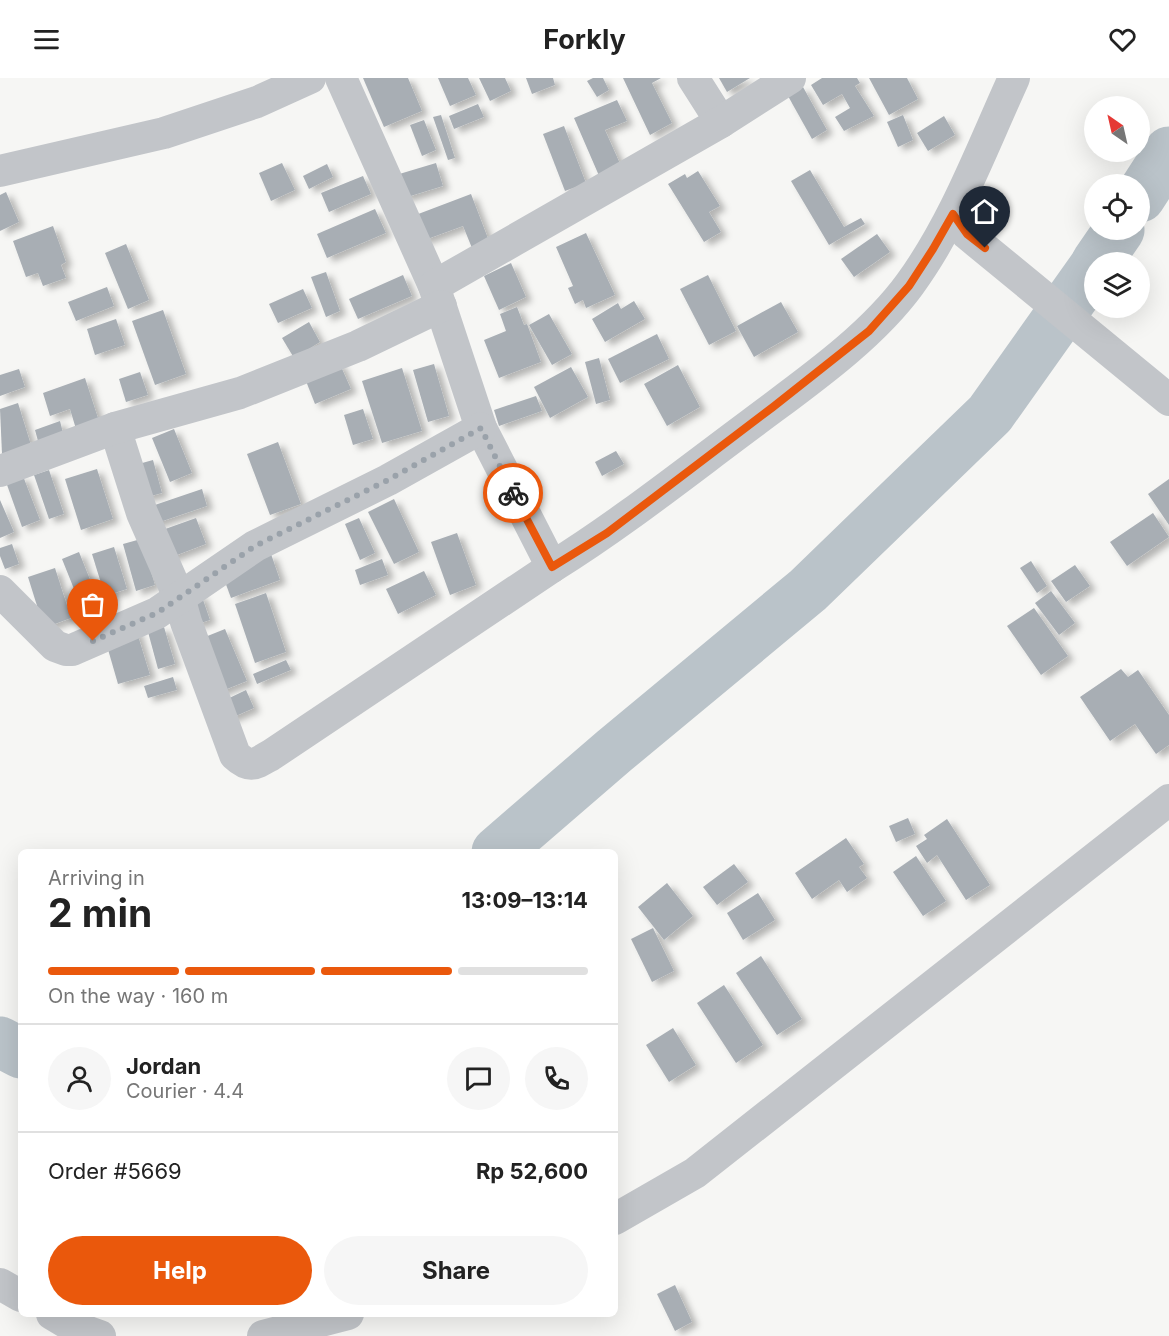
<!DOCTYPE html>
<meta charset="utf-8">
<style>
:root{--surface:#fff;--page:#f6f6f6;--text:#222;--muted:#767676;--line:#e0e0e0;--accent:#ea580c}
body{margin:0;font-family:Inter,sans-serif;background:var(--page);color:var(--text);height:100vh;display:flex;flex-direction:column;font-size:22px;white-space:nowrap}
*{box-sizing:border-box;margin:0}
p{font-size:20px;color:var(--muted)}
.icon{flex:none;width:33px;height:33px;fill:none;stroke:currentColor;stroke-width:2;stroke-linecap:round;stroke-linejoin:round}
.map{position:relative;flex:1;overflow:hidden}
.side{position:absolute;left:18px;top:771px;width:600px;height:468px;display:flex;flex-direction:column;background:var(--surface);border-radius:9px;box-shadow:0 6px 24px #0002}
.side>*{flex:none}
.needle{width:39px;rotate:326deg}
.controls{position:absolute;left:1084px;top:18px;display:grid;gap:12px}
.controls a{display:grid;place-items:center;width:66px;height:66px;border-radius:50%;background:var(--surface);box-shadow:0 6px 24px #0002;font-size:30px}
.pin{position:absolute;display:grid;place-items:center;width:51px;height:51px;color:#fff;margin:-62px -26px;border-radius:50% 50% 50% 0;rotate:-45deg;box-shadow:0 0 6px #0007}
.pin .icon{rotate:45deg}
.courier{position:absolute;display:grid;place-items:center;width:60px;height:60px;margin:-30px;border:4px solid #ea580c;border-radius:50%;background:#fff;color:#222;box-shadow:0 2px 8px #0007}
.summary em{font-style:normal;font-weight:700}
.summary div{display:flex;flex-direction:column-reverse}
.summary{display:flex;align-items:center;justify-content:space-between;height:102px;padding:0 30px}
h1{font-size:39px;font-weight:700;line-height:45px}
.bar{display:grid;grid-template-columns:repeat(4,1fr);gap:9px 6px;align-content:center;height:72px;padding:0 30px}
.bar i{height:8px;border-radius:4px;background:var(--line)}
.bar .current{background:var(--accent)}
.bar p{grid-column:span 4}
.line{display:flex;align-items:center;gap:15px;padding:0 30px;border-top:2px solid var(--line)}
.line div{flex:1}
.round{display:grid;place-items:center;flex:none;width:63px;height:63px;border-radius:32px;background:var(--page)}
.cta{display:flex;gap:12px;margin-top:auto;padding:12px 30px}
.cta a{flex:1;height:69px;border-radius:36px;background:var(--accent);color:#fff;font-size:24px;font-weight:700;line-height:69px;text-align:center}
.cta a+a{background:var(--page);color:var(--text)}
header{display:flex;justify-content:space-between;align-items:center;height:78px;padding:0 30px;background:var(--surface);font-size:27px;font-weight:700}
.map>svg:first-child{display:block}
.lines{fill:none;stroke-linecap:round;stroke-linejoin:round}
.river{stroke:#bac3c9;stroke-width:51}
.building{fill:#a8aeb4;filter:url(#shadow)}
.street{stroke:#c2c5c9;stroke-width:32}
.done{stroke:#9aa2aa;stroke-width:6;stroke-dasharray:0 10.8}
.route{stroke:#ea580c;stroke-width:8}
</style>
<header><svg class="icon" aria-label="menu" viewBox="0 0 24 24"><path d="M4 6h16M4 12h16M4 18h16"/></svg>Forkly<svg class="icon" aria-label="heart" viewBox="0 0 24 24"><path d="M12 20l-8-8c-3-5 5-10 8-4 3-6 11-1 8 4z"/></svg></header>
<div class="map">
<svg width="1169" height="1258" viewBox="0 0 1169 1258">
<defs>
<filter id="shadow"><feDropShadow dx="6" dy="4" stdDeviation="3" flood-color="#0004"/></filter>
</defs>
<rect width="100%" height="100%" fill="#f6f6f4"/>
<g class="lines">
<!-- river -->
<g class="river">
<path d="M1140,119l29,-45"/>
<path d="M1097,184l22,-32"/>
<path d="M497,774l117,-101 194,-161 182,-176 105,-148"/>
<path d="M0,964l21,11"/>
</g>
</g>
<!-- building -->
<g class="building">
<path d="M363,0h45l14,33 -38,16z"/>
<path d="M438,0h30l8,17 -26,11z"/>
<path d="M479,0h26l6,13 -21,10z"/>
<path d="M526,0h27l2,7 -23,9z"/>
<path d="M593,0h10l6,12 -12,7 -10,-16z"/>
<path d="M623,0h38l-9,5 20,40 -22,12z"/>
<path d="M719,0h31l-23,14z"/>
<path d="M822,0h35l3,5 -5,3 19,30 -30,15 -9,-14 15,-9 -8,-14 -19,11 -12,-20z"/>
<path d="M869,0h38l11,21 -29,16z"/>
<path d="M803,9l24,43 -15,9 -24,-43z"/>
<path d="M617,22l10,21 -22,9 17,38 -22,10 -26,-60z"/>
<path d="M478,26l6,13 -30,12 -5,-13z"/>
<path d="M441,37l14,43 -7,2 -15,-43z"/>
<path d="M903,37l10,25 -15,7 -11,-25z"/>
<path d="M944,38l11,19 -27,16 -11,-18z"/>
<path d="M424,42l12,30 -14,6 -12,-31z"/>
<path d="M564,48l22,57 -21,8 -22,-57z"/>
<path d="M282,85l13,27 -24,11 -12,-28z"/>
<path d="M436,85l7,23 -39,12 -8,-23z"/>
<path d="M327,86l6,13 -24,12 -6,-13z"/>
<path d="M810,92l34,57 17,-9 4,6 -36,21 -38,-64z"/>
<path d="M698,93l22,35 -11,6 12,20 -17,10 -36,-58 17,-10 2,4z"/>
<path d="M363,98l8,18 -42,18 -8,-19z"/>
<path d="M6,114l13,30 -19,9v-36z"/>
<path d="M471,116l18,47 -17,7 -9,-22 -41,15 -9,-25z"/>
<path d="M375,131l11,24 -59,25 -10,-24z"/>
<path d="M53,148l13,36 -5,3 5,13 -23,8 -5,-13 -12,4 -13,-36z"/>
<path d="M586,155l29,62 -29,13 -3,-8 -8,4 -7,-16 5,-2 -17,-39z"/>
<path d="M877,156l13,18 -36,25 -13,-18z"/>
<path d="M126,166l23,56 -21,9 -23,-56z"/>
<path d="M511,185l15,34 -27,13 -15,-34z"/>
<path d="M326,194l14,39 -14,6 -15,-40z"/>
<path d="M403,197l9,21 -54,23 -9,-20z"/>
<path d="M708,197l28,56 -27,14 -29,-56z"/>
<path d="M107,209l7,19 -38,15 -8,-19z"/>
<path d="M303,211l9,19 -34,15 -9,-19z"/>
<path d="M634,223l11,18 -40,23 -13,-23 26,-16 3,6z"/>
<path d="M781,224l17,30 -44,25 -17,-31z"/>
<path d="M517,229l7,18 3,-1 14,38 -42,16 -15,-38 22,-9 -6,-17z"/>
<path d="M163,232l23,64 -31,11 -23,-64z"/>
<path d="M549,236l23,40 -20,11 -23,-40z"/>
<path d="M116,241l9,26 -30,10 -8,-26z"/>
<path d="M309,244l11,20 -26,16 -12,-20z"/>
<path d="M657,256l12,25 -49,24 -12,-24z"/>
<path d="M599,280l11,42 -14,4 -11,-42z"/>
<path d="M339,284l12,27 -36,15 -11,-28z"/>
<path d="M434,286l15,52 -21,6 -15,-52z"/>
<path d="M678,287l22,42 -33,19 -23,-42z"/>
<path d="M571,289l17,30 -38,21 -16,-31z"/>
<path d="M402,290l20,63 -40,12 -20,-62z"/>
<path d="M19,291l6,18 -25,9v-21z"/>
<path d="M140,294l8,23 -22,7 -7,-23z"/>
<path d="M85,300l14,43 -23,8 -6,-20 -20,7 -7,-23z"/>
<path d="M536,318l6,15 -43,15 -5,-16z"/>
<path d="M18,325l13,42 -29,9 -2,-45z"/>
<path d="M363,331l10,30 -20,6 -9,-30z"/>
<path d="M60,343l3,12 -25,8 -3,-11z"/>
<path d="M174,351l18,44 -22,9 -18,-44z"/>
<path d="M278,364l23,62 -31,11 -23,-61z"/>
<path d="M616,373l8,13 -22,12 -7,-14z"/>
<path d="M153,382l9,33 -18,5 -9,-33z"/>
<path d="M97,391l16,50 -32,11 -16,-51z"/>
<path d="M49,392l15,44 -15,5 -15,-44z"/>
<path d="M23,398l17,44 -18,7 -16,-45z"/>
<path d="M1169,401v46l-21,-31z"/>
<path d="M202,411l5,17 -56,19 -5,-17z"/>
<path d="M394,421l25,53 -25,12 -26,-52z"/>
<path d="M0,422l14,32 -14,6z"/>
<path d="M1153,435l16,24 -42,29 -17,-24z"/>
<path d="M196,440l10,26 -42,16 -10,-27z"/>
<path d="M359,440l16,35 -15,7 -15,-36z"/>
<path d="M457,455l19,52 -26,10 -19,-53z"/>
<path d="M141,461l14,46 -19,6 -13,-47z"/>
<path d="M12,466l7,20 -14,5 -5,-13v-8z"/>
<path d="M114,469l13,42 -22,7 -13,-42z"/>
<path d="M79,474l20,50 -17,7 -20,-50z"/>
<path d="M271,476l9,26 -49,18 -10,-27z"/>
<path d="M382,481l6,16 -28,10 -5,-15z"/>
<path d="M1031,483l16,25 -10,7 -17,-25z"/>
<path d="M1075,487l15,21 -24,16 -15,-21z"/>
<path d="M55,490l16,50 -27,10 -16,-51z"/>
<path d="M424,493l12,24 -38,19 -12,-25z"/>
<path d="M1051,513l24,32 -16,12 -24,-32z"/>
<path d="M266,515l20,59 -31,11 -20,-59z"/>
<path d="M201,516l9,26 -15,5 -9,-26z"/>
<path d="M1034,530l34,48 -27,19 -34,-49z"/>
<path d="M164,549l11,37 -17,5 -10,-37z"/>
<path d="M136,551l14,46 -32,9 -13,-45z"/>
<path d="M225,551l22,52 -30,12 -22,-52z"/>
<path d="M286,582l5,10 -34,14 -4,-10z"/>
<path d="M1121,591l7,8 10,-7 31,45v30l-13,9 -21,-30 -25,17 -30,-44z"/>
<path d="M173,599l4,13 -29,8 -4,-12z"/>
<path d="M246,612l8,18 -25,11 -8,-17z"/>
<path d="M908,740l7,16 -19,8 -7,-16z"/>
<path d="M947,741l43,66 -24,15 -29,-45 -10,8 -11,-17 11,-7 -3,-4z"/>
<path d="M846,760l18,26 -5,3 8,11 -20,14 -8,-12 -27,19 -17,-26z"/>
<path d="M916,778l30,45 -23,15 -30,-44z"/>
<path d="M734,786l14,18 -31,23 -14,-18z"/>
<path d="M667,805l26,33 -29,24 -26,-33z"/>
<path d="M758,815l17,27 -32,20 -16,-27z"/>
<path d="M653,850l21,43 -22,11 -21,-43z"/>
<path d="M761,878l41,63 -25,16 -41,-62z"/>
<path d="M724,907l39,60 -27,18 -39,-60z"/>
<path d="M673,950l23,37 -27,17 -23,-37z"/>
<path d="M675,1207l17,37 -17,9 -18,-37z"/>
</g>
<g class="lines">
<!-- street -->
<g class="street">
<path d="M341,0l93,208 47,142 71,139c69,-43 133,-94 199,-143 53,-40 119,-85 159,-140 45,-62 72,-136 104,-206"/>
<path d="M693,0l28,44"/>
<path d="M0,93l164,-38 93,-31 53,-24"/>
<path d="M953,136l14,20 202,166"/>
<path d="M434,208l287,-164 69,-44"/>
<path d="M115,350l27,85 37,84 7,25 49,133c15,14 20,9 36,0l281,-188"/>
<path d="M0,393l115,-43 125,-35 118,-47 83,-40"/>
<path d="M0,513l55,55 11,4h6l85,-37 98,-67 133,-66 93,-52"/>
<path d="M615,1141l80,-46 474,-373"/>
<path d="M0,1206l21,12"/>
<path d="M52,1236l20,12 28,10"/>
<path d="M263,1258l85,-22"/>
</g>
</g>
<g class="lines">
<!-- done -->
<path class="done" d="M93,563l64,-28 98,-67 133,-66 93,-52 32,65"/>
<!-- route -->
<path class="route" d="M513,415l39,74 55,-34 166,-126 96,-76 40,-45 24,-37 20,-35 14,20 18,14"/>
</g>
</svg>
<div class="controls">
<a><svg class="needle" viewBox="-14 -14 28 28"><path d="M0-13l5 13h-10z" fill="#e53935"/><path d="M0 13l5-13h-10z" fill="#767676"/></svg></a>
<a><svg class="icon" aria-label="locate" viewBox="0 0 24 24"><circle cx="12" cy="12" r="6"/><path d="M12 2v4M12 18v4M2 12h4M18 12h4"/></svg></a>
<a><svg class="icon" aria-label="layers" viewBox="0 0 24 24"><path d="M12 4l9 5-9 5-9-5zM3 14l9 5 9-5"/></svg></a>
</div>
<div class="pin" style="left:93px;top:563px;background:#ea580c"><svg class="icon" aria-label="bag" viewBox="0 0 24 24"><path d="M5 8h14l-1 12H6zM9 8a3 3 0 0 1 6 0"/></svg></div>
<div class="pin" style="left:985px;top:170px;background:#1f2937"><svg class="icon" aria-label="home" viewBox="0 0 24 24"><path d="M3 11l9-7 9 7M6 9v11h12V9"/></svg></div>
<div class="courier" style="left:513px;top:415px"><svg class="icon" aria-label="bike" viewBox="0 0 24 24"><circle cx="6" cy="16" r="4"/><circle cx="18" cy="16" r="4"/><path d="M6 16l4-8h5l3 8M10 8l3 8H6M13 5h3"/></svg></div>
<section class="side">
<div class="summary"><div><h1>2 min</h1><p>Arriving in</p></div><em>13:09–13:14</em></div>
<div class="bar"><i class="current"></i><i class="current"></i><i class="current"></i><i></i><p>On the way · 160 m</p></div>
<div class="line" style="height:108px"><a class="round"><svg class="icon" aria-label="person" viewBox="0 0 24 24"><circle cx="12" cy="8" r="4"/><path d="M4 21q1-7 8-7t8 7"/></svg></a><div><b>Jordan</b><p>Courier · 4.4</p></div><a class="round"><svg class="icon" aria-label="chat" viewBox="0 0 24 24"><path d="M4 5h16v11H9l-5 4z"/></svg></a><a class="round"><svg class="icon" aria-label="phone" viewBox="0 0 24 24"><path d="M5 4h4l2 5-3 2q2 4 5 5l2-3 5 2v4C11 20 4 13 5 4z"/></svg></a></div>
<div class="line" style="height:78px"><div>Order #5669</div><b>Rp 52,600</b></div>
<div class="cta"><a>Help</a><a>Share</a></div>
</section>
</div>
